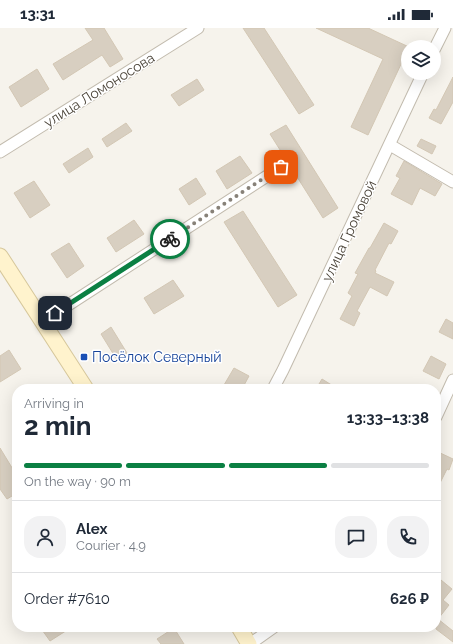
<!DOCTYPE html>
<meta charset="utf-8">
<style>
:root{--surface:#fff;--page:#f2f2f3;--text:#1f2937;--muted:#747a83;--line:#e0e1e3;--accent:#0b8043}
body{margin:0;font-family:Raleway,sans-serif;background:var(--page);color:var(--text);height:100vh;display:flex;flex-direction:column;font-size:15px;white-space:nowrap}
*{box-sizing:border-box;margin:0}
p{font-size:13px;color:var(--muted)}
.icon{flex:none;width:22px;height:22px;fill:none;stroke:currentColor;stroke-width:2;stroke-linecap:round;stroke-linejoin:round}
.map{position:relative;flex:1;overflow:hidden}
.panel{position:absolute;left:12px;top:356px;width:429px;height:248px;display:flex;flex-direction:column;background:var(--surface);border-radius:16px;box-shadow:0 4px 16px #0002}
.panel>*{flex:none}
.tools{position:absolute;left:401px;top:12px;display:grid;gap:8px}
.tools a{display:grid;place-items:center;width:40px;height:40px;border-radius:50%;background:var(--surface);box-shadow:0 4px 16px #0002;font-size:20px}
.pin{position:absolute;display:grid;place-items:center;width:34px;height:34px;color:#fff;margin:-17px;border-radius:8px;box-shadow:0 2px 6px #0006}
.courier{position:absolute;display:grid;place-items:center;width:40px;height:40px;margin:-20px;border:3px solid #0b8043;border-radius:50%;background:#fff;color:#222;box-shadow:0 1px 5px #0007}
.overview em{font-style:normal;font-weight:700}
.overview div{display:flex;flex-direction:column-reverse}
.overview{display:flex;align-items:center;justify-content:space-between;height:68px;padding:0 12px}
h1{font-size:26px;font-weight:700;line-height:30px}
.bar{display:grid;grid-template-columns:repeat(4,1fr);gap:6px 4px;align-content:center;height:48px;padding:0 12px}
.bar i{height:5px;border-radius:3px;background:var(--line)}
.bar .active{background:var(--accent)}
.bar p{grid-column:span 4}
.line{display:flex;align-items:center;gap:10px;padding:0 12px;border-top:1px solid var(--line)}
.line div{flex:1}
.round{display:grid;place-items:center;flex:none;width:42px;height:42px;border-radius:16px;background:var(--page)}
.status{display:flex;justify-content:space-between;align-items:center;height:28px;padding:0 20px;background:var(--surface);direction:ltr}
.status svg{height:11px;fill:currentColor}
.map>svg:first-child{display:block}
.building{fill:#d8cfc1;stroke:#d3c7b4}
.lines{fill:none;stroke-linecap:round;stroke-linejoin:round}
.minor-casing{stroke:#c2bbae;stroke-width:13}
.secondary-casing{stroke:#d6c79b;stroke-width:17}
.minor{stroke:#fff;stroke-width:11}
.secondary{stroke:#fff3cd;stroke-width:15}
.done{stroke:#878178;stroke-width:4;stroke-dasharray:0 7.2}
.route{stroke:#0b8043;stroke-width:5}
.transit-dot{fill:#1a4fb4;stroke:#fff;stroke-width:1.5}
.labels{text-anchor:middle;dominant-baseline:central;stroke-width:3;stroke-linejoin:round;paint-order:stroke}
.street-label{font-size:14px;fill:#4b4439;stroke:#fff}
.transit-label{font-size:14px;fill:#164399;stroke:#fff;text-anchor:start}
</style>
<div class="status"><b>13:31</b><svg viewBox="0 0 49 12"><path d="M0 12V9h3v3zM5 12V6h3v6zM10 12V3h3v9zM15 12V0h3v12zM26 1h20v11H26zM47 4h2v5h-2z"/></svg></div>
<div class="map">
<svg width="453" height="616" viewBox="0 0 453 616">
<rect width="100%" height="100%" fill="#f6f3ec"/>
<!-- building -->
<g class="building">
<path d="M85,0h19l19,31 -13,8 -8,-12 -39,25 -10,-16 40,-24z"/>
<path d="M243,0h21l50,77 -15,9z"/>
<path d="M316,0h52l41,19 -41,88 -17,-8 32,-68z"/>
<path d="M37,41l12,20 -28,18 -12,-20z"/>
<path d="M453,49v25l-12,22 -12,-6 5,-9 2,1z"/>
<path d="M197,51l7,11 -25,16 -8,-11z"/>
<path d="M126,95l6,8 -25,16 -5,-8z"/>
<path d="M286,97l52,83 -15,10 -53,-84z"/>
<path d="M421,111l15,7 -4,8 -15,-8z"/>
<path d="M88,120l5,9 -24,16 -6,-9z"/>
<path d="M240,128l12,17 -25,16 -11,-18z"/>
<path d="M404,133l38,23 -7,12 -15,-8 -8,17 -21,-11 9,-16 -4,-2z"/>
<path d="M196,150l10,16 -17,11 -10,-16z"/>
<path d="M34,153l16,24 -20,13 -16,-25z"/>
<path d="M243,183l54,84 -19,12 -54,-85z"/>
<path d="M134,192l10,14 -28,18 -9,-14z"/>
<path d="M384,195l14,8 -7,13 -2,-1 -14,27 1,1 -1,2 19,9 -7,14 -17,-9 -13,24 3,2 -6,13 -14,-7 12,-23 -4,-3 10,-19 -3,-1 14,-25h1z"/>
<path d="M69,215l15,23 -17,12 -16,-24z"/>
<path d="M173,252l11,16 -30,18 -10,-16z"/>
<path d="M446,291l7,4v16l-14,-7z"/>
<path d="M111,299l16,26 -10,7 -16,-26z"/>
<path d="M9,322l12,19 -21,13v-26z"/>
<path d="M431,328l15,8 -7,15 -16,-8z"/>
<path d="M234,340l15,8 -7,13h-11l-7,-4z"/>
<path d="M322,351l16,10h-22z"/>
<path d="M0,420l17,28v17l-10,6 -7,-10z"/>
<path d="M436,423l17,8 -4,11 -2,-1 -11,22z"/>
<path d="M441,552l11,9 -9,11 6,5 -11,14 15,12v11l-17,-13v-42z"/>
<path d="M40,599h32l-22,14z"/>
<path d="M174,600l10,16h-23l-4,-5z"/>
</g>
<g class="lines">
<!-- minor casing -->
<g class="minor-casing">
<g id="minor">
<path d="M434,22l11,-22"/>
<path d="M390,117l63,37"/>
<path d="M0,124l198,-124"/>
<path d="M42,294l239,-155"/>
<path d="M273,361l10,-19 140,-297"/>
<path d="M436,389l17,-37"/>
<path d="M250,616l24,-17"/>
</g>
</g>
<!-- secondary casing -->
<g class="secondary-casing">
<g id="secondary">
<path d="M0,228l86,133"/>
<path d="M239,599l10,17"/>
</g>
</g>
<!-- minor -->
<use href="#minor" class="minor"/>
<!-- secondary -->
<use href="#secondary" class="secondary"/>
</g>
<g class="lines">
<!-- done -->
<path class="done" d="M170,211l111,-72"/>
<!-- route -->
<path class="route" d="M55,285l115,-74"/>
</g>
<!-- markers -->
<rect class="transit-dot" x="80" y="325" width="8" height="8" rx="2"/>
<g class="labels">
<!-- street labels -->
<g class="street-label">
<text transform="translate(99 62) rotate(-32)">улица Ломоносова</text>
<text transform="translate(349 203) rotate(-65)">улица Громовой</text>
</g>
<!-- transit labels -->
<g class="transit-label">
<text x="92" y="329">Посёлок Северный</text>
</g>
</g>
</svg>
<div class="tools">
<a><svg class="icon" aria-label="layers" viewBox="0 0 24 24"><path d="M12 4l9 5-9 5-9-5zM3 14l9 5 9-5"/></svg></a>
</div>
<div class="pin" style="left:281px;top:139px;background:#ea580c"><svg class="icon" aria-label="bag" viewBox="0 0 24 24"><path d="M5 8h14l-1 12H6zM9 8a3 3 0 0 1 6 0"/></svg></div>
<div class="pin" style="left:55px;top:285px;background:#1f2937"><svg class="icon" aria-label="home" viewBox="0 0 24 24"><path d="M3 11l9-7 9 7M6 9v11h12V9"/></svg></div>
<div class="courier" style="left:170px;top:211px"><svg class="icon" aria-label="bike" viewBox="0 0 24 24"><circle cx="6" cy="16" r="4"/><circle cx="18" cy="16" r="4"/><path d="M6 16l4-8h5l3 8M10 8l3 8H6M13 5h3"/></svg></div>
<section class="panel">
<div class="overview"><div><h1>2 min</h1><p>Arriving in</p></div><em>13:33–13:38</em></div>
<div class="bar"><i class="active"></i><i class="active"></i><i class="active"></i><i></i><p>On the way · 90 m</p></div>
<div class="line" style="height:72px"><a class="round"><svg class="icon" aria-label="person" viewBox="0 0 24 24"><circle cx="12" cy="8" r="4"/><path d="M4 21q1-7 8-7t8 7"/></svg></a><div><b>Alex</b><p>Courier · 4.9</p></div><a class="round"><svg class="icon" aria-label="chat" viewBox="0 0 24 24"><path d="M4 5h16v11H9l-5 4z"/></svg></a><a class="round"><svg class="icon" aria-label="phone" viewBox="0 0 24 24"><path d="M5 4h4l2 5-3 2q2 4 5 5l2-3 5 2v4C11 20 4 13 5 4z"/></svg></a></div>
<div class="line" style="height:52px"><div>Order #7610</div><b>626 ₽</b></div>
</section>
</div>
